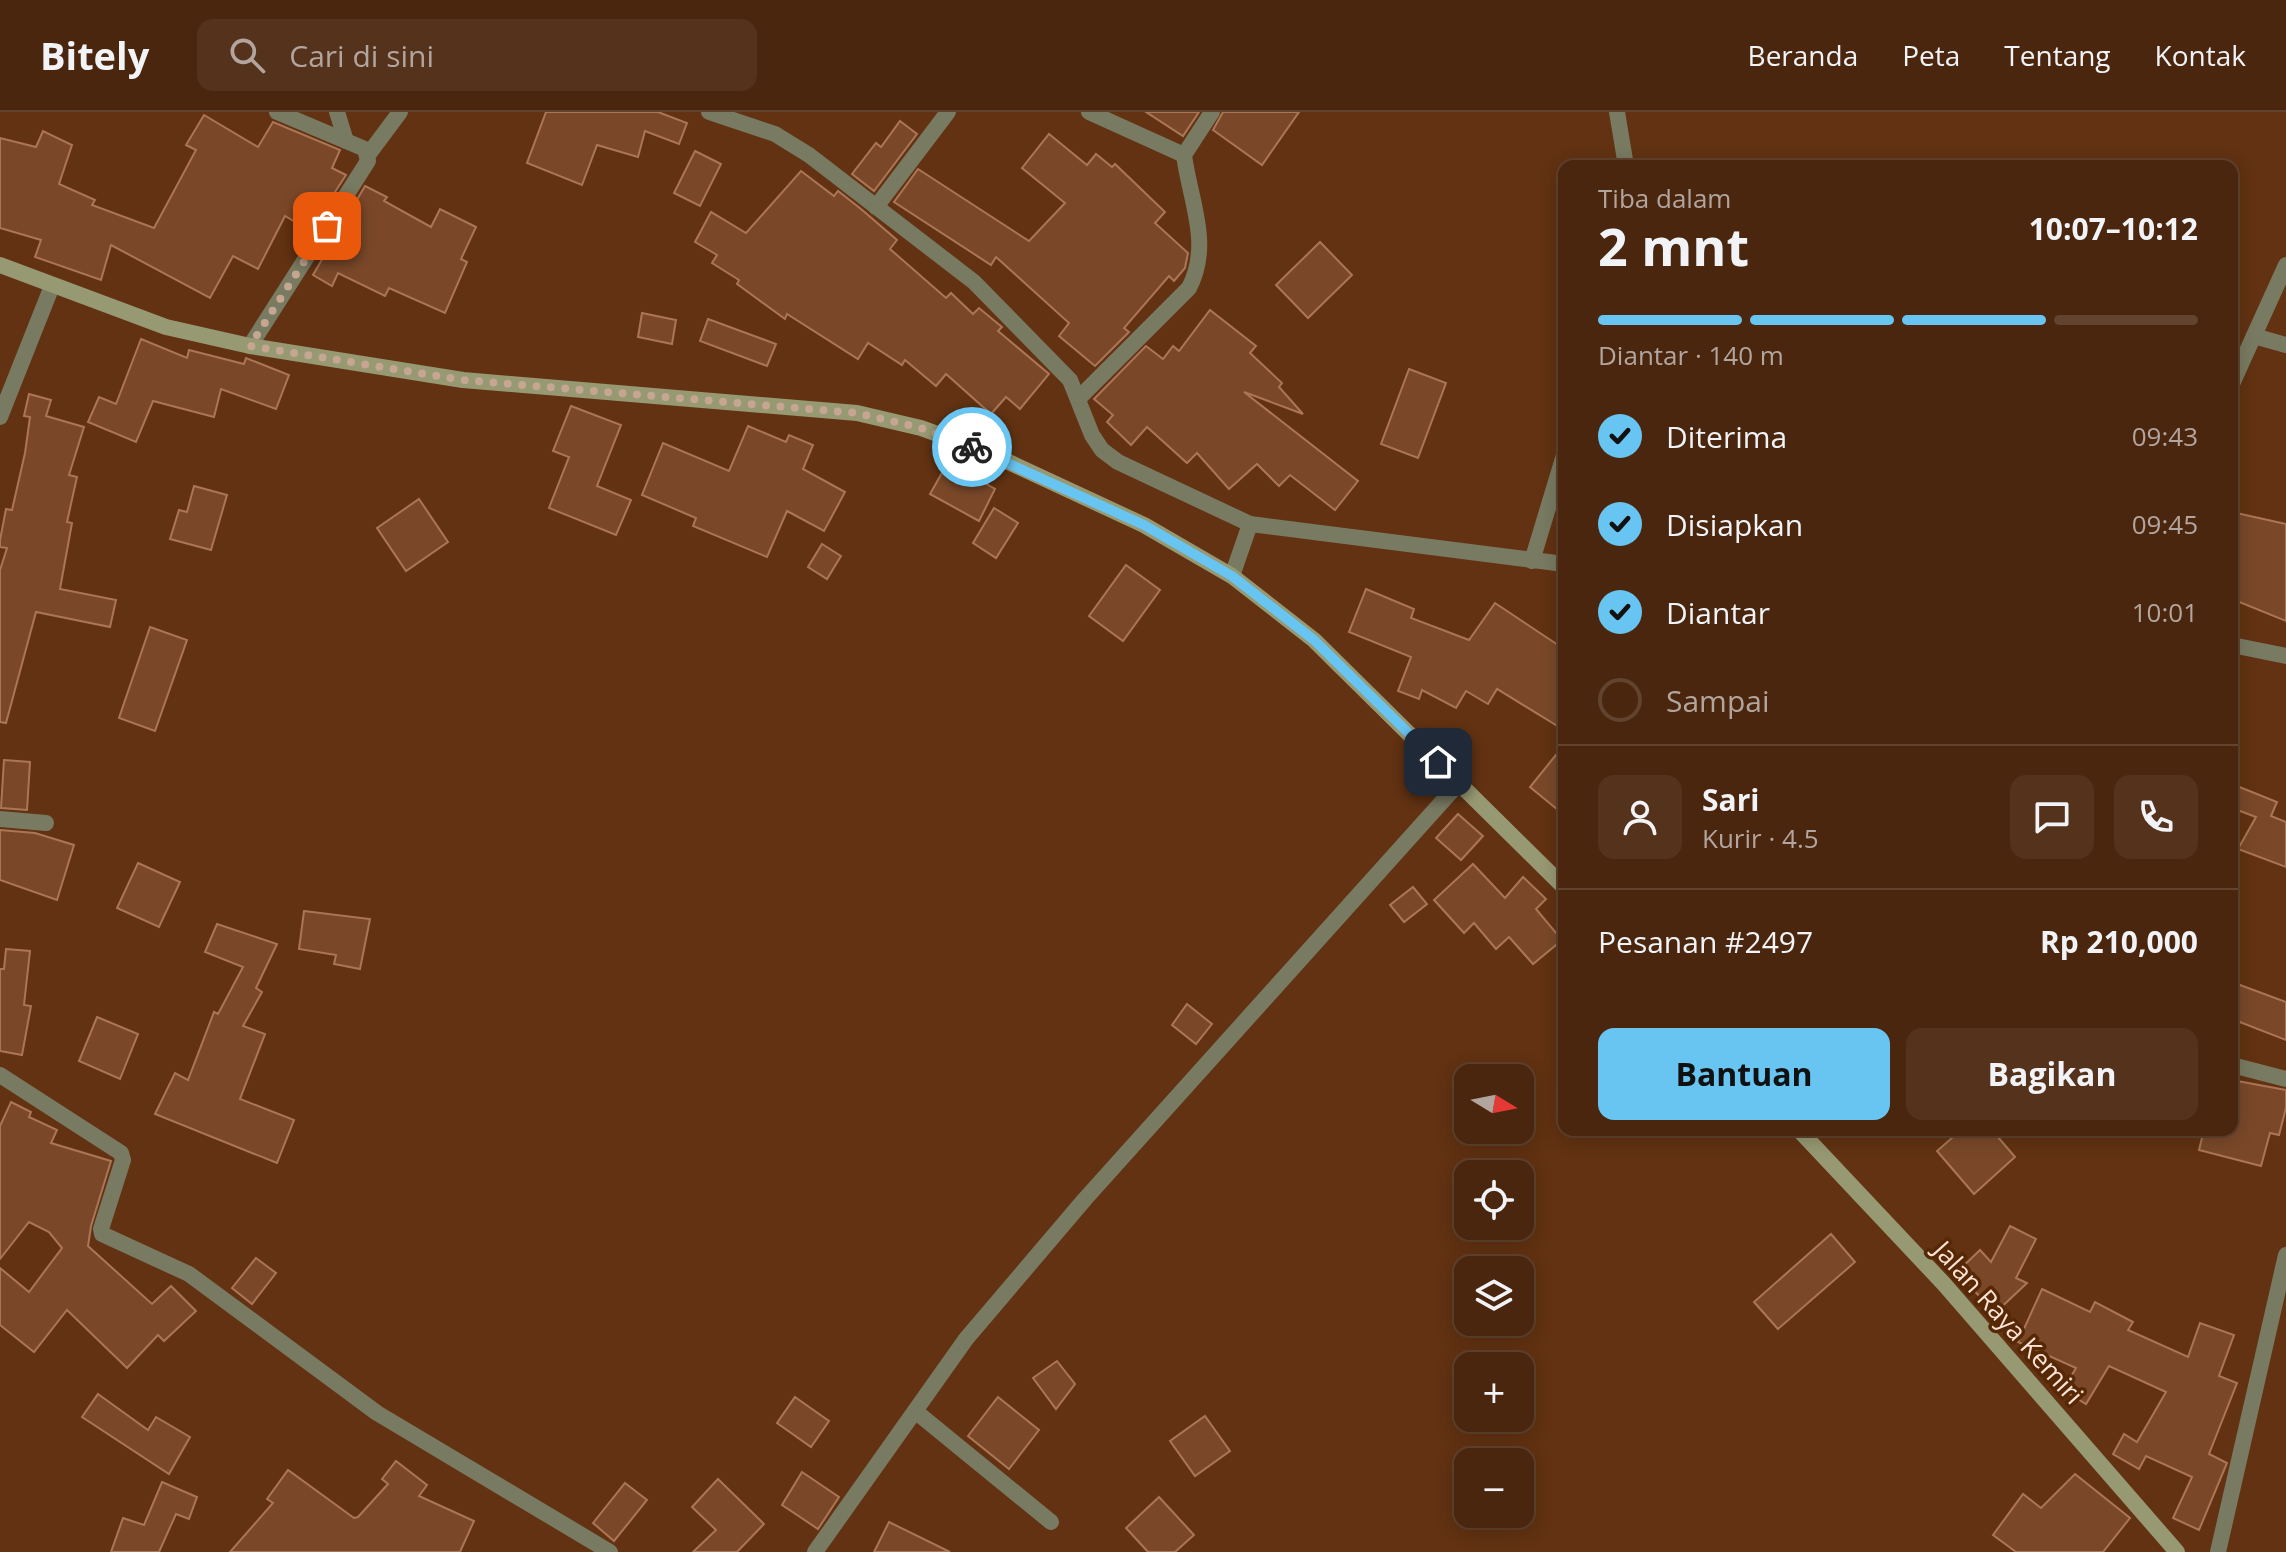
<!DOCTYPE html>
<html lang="id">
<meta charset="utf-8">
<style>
:root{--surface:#4a260e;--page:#54321c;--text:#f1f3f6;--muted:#b2a59e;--line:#61432e;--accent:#68c4f0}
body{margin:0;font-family:"Open Sans",sans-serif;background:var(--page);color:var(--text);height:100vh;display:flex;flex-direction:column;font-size:30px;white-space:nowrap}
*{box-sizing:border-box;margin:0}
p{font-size:26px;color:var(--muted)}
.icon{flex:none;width:44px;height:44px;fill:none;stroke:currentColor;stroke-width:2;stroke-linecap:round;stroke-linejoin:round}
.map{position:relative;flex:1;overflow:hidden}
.sheet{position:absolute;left:1558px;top:48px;width:680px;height:976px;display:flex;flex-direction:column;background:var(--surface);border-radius:16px;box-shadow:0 4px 20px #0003,0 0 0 2px var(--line)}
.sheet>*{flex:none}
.needle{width:52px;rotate:100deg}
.fabs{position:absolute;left:1454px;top:952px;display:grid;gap:16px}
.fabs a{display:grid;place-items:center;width:80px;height:80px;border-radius:16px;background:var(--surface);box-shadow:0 4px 20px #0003,0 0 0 2px var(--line);font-size:40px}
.pin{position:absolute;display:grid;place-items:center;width:68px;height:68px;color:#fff;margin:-34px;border-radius:16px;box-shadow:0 4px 12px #0006}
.courier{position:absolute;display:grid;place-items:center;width:80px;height:80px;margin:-40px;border:6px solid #68c4f0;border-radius:50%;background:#fff;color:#222;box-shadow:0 2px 10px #0007}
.headline em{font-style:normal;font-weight:700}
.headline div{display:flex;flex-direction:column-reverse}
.headline{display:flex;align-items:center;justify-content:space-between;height:136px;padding:0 40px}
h1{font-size:52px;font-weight:700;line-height:60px}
.bar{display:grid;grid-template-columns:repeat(4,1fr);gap:12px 8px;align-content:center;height:96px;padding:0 40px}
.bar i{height:10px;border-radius:6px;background:var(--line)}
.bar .on{background:var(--accent)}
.bar p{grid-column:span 4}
.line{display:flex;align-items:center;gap:20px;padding:0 40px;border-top:2px solid var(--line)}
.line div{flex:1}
.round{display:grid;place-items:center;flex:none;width:84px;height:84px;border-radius:16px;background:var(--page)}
ol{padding:0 40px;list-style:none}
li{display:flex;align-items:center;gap:24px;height:88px}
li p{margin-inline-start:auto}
li .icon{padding:8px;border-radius:50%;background:var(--accent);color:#111;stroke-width:4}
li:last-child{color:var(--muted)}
li i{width:44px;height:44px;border:4px solid var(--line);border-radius:50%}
.action{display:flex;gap:16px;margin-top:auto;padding:16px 40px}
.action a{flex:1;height:92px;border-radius:16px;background:var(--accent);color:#111;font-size:32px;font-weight:700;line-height:92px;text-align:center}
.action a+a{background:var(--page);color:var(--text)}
header{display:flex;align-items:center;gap:48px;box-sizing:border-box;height:112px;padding:0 40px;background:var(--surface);border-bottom:2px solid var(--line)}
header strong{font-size:38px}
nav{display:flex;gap:44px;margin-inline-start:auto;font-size:28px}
.search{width:560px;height:72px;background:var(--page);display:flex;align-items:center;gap:20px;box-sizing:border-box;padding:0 28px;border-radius:16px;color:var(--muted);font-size:30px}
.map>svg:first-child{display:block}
.building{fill:#7a4829;stroke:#ac7656;stroke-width:2}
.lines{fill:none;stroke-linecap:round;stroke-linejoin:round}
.street{stroke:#787a61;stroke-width:16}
.secondary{stroke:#969972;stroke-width:16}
.done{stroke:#c6a591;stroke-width:8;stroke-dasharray:0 14.4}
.route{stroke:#68c4f0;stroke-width:10}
.labels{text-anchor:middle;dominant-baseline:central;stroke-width:7;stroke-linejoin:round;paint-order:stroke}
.street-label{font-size:26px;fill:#fce3d5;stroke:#562805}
</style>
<header>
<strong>Bitely</strong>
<div class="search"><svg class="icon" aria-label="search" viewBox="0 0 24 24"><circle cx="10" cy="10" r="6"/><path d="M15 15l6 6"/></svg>Cari di sini</div>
<nav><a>Beranda</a><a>Peta</a><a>Tentang</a><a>Kontak</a></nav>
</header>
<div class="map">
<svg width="2286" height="1440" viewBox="0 0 2286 1440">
<rect width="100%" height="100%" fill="#623212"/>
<!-- building -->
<g class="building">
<path d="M546,0h112l29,11 -8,21 -34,-13 -7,26 -41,-12 -15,40 -55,-22z"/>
<path d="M1146,0h53l-16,24z"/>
<path d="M1223,0h76l-37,53 -49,-35z"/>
<path d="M204,3l54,32 15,-25 67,28 -8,18 14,7 -36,56 -25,-15 -27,53 -25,-13 -23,42 -99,-53 -10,35 -66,-23 6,-17 -41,-12v-90l36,9 7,-16 29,14 -13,39 36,16 -3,5 62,23 42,-78 -10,-5z"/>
<path d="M900,9l17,13 -43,57 -22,-17 24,-31 5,4z"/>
<path d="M1049,22l38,31 9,-11 16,13 3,-3 50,48 -10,11 33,30 -3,15 -11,13 -5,-5 -45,52 5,4 -34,34 -36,-30 10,-13 -73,-66 -5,8 -97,-63 24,-33 111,72 36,-38 -43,-35z"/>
<path d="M695,39l26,13 -21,42 -26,-13z"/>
<path d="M801,59l33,25 4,-5 23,18 36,31 -7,9 56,49 5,-5 22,21 6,-6 23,19 -4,4 51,43 -29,35 -14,-12 -15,17 -45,-40 -10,12 -31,-26 -3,5 -34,-22 -10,16 -71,-45 -2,5 -48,-35 2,-4 -27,-17 5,-8 -22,-13 16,-30 35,21z"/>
<path d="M365,74l22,11 -3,4 47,26 9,-18 36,18 -15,32 6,3 -22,51 -56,-25 -4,8 -47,-23 -6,13 -19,-11z"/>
<path d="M1320,130l32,33 -44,43 -32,-33z"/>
<path d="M1210,198l46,36 -6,7 32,30 -3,4 24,27 -59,-22 114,89 -23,29 -45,-35 -11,11 -22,-22 -28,25 -32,-36 -10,10 -40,-36 -16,18 -24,-23 6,-7 -19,-16 52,-53 17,13 10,-13 6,5z"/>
<path d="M642,201l34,7 -4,24 -34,-7z"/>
<path d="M708,207l68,25 -9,22 -67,-25z"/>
<path d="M141,227l46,19 2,-8 55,14 2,-6 43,17 -13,34 -55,-20 -7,28 -61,-16 -17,41 -48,-20 11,-25 17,7z"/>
<path d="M1409,257l37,14 -28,75 -37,-14z"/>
<path d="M29,282l22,6 -5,16 38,11 -15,48 8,2 -10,45 5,1 -12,66 56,11 -6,27 -74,-15 -30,111 -6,-1v-152l7,-22 -7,-1v-7l6,-31 6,1 13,-57 5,-36 -6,-1z"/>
<path d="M571,294l50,19 -24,61 34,14 -15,35 -67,-27 20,-51 -16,-6z"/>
<path d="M748,314l38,16 3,-7 24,10 -10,24 42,23 -21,39 -37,-20 -20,46 -74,-31 3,-8 -54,-23 21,-52 66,28z"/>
<path d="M948,350l47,27 -16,32 -49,-27z"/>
<path d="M194,374l33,9 -16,55 -41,-11 9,-29 8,2z"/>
<path d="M419,387l29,43 -42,29 -29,-43z"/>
<path d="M994,396l24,15 -22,35 -23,-15z"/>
<path d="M2232,400l54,12v97l-54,-22z"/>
<path d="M822,432l19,12 -14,23 -19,-12z"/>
<path d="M1126,453l34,25 -37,51 -34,-25z"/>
<path d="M1366,477l48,20 -3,9 58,22 26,-37 69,46v81l-67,-41 -9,15 -22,-13 -10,17 -34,-18 -3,9 -21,-8 13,-34 -62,-25z"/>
<path d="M150,515l37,13 -32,91 -36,-13z"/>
<path d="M1564,633v70l-34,-28z"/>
<path d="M4,648l26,2 -3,48 -26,-2z"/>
<path d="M2232,672l45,18 -6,14 15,6v45l-48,-18 18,-32 -24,-9z"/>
<path d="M1458,702l25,22 -22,24 -25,-22z"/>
<path d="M0,718l35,3 39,12 -17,55 -57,-20z"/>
<path d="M138,751l42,19 -21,45 -42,-19z"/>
<path d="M1473,752l32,34 18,-21 23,22 -10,10 26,31 -29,24 -24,-27 -13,12 -22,-26 -10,10 -30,-33z"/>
<path d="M1413,775l14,17 -23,18 -14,-17z"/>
<path d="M304,799l66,8 -10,50 -26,-5 2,-9 -37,-6z"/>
<path d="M217,812l60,20 -21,44 6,4 -19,34 22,8 -25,65 54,21 -17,43 -122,-49 20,-41 13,7 26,-68 4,2 25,-47 -38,-15z"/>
<path d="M6,837l24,2 -6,54 7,1 -9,49 -22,-4v-82h4z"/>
<path d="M2232,870l54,20v38l-54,-21z"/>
<path d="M1187,892l25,20 -16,20 -24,-19z"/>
<path d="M97,905l41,17 -18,45 -41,-18z"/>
<path d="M2232,968l54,10v18l-7,27 -9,-2 -9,33 -62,-16 5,-20h28z"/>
<path d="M11,990l20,10 -2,5 28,13 -6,13 60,18 -20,65 -3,20 64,58 19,-18 25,25 -32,30 -6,-6 -31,33 -60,-58 -33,42 -34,-27v-57l29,24 33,-44 -13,-16 -20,-10 -29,37v-133z"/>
<path d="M1961,1018h31l23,27 -41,37 -37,-43z"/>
<path d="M2010,1114l26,13 -20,39 11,5 -32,30 -38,-41 23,-22 11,12z"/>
<path d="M1831,1122l24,28 -77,67 -24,-27z"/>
<path d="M256,1146l20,15 -24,31 -20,-16z"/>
<path d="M2042,1177l48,23 5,-10 38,20 -5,8 60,27 12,-34 34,12 -15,41 18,7 -28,71 18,9 -28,67 -26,-12 19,-41 -46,-21 -7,13 -26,-15 11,-20 13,8 29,-50 -57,-26 -23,38 -23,-14 13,-22 -58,-26z"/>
<path d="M1057,1249l18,23 -19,25 -23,-31z"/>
<path d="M98,1282l50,36 8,-13 34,20 -21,37 -87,-57z"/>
<path d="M795,1285l34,24 -18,26 -34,-24z"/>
<path d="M998,1285l41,33 -30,39 -41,-33z"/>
<path d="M1205,1304l25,35 -35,25 -25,-35z"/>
<path d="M396,1349l31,24 -8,11 55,25 -14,31h-230l43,-49 -6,-4 21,-29 66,48 4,-1 30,-33 -6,-5z"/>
<path d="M802,1360l37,25 -21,32 -36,-24z"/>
<path d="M2075,1362l55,44 -27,34h-87l-23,-17 30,-41 18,14z"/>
<path d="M718,1367l46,45 -27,28h-44l23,-22 -24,-23z"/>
<path d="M162,1370l35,15 -8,22 -13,-5 -17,38h-48l12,-34 21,7z"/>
<path d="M625,1371l22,17 -33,41 -21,-18z"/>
<path d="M1159,1385l35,38 -19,17h-27l-22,-24z"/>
<path d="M889,1410l61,30h-76z"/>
</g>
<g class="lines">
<!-- street -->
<g class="street">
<path d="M337,0l9,29"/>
<path d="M709,0l66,22 34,21 165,127 96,98 22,55 10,15 16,12 132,62 314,40"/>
<path d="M1089,0l95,43"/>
<path d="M1617,0l9,54"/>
<path d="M368,43l32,-43"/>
<path d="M876,95l72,-95"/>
<path d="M2254,224l32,9"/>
<path d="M250,234l118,-185 -3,-12 -88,-37"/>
<path d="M2232,272l54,-119"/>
<path d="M1080,285l109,-109c23,-44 1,-87 -5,-133l28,-43"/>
<path d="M0,305l52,-131"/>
<path d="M1532,449l32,-106"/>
<path d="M1232,464l18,-52"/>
<path d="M2232,533l54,11"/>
<path d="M0,707l46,4"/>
<path d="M2232,953l54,14"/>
<path d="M0,963l121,78 2,7 -22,69 1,5 87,40 188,139 233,139"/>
<path d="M915,1299l136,111"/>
<path d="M815,1440l151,-213 119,-140 374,-416"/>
<path d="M2218,1440l68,-297"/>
</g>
<!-- secondary -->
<g class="secondary">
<path d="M0,153l166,62 84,19 213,34 394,33 64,15 66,24 157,73 88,51 82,64 250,247"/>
<path d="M1799,1018l145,154 233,268"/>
</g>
</g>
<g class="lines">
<!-- done -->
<path class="done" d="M327,114l-77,120 213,34 394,33 64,15 51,19"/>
<!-- route -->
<path class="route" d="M972,335l172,78 88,51 82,64 124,122"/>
</g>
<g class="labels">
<!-- street labels -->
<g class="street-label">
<text transform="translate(2009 1210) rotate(48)">Jalan Raya Kemiri</text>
</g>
</g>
</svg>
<div class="fabs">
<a><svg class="needle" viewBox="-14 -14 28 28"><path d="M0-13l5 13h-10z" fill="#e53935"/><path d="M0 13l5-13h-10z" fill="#b2a59e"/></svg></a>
<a><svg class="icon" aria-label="locate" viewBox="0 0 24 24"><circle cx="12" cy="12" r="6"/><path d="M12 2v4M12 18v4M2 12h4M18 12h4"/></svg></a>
<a><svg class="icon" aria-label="layers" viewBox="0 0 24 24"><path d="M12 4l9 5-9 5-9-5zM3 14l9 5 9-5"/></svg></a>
<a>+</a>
<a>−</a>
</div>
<div class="pin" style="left:327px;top:114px;background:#ea580c"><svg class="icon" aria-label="bag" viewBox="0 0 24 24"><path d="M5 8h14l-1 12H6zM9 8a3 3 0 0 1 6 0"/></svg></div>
<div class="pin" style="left:1438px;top:650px;background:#1f2937"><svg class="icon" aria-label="home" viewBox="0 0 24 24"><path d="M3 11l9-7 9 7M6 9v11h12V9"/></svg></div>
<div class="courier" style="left:972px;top:335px"><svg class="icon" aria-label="bike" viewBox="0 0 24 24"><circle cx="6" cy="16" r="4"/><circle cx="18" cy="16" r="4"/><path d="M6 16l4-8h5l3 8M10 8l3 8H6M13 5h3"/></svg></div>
<section class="sheet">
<div class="headline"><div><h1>2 mnt</h1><p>Tiba dalam</p></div><em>10:07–10:12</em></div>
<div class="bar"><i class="on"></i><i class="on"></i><i class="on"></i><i></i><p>Diantar · 140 m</p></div>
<ol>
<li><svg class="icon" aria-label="check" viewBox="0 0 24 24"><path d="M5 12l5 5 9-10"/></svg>Diterima<p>09:43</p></li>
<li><svg class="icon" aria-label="check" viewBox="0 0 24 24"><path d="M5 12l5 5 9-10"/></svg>Disiapkan<p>09:45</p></li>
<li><svg class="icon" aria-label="check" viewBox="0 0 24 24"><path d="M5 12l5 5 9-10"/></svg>Diantar<p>10:01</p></li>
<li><i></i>Sampai</li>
</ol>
<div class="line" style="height:144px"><a class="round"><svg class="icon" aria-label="person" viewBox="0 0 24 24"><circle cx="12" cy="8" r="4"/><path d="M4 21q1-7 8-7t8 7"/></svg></a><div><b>Sari</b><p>Kurir · 4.5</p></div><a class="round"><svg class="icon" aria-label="chat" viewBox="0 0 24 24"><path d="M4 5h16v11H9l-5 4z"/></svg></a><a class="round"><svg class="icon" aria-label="phone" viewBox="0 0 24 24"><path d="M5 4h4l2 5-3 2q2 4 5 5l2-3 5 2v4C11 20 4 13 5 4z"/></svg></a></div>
<div class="line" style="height:104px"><div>Pesanan #2497</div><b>Rp 210,000</b></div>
<div class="action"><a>Bantuan</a><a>Bagikan</a></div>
</section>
</div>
